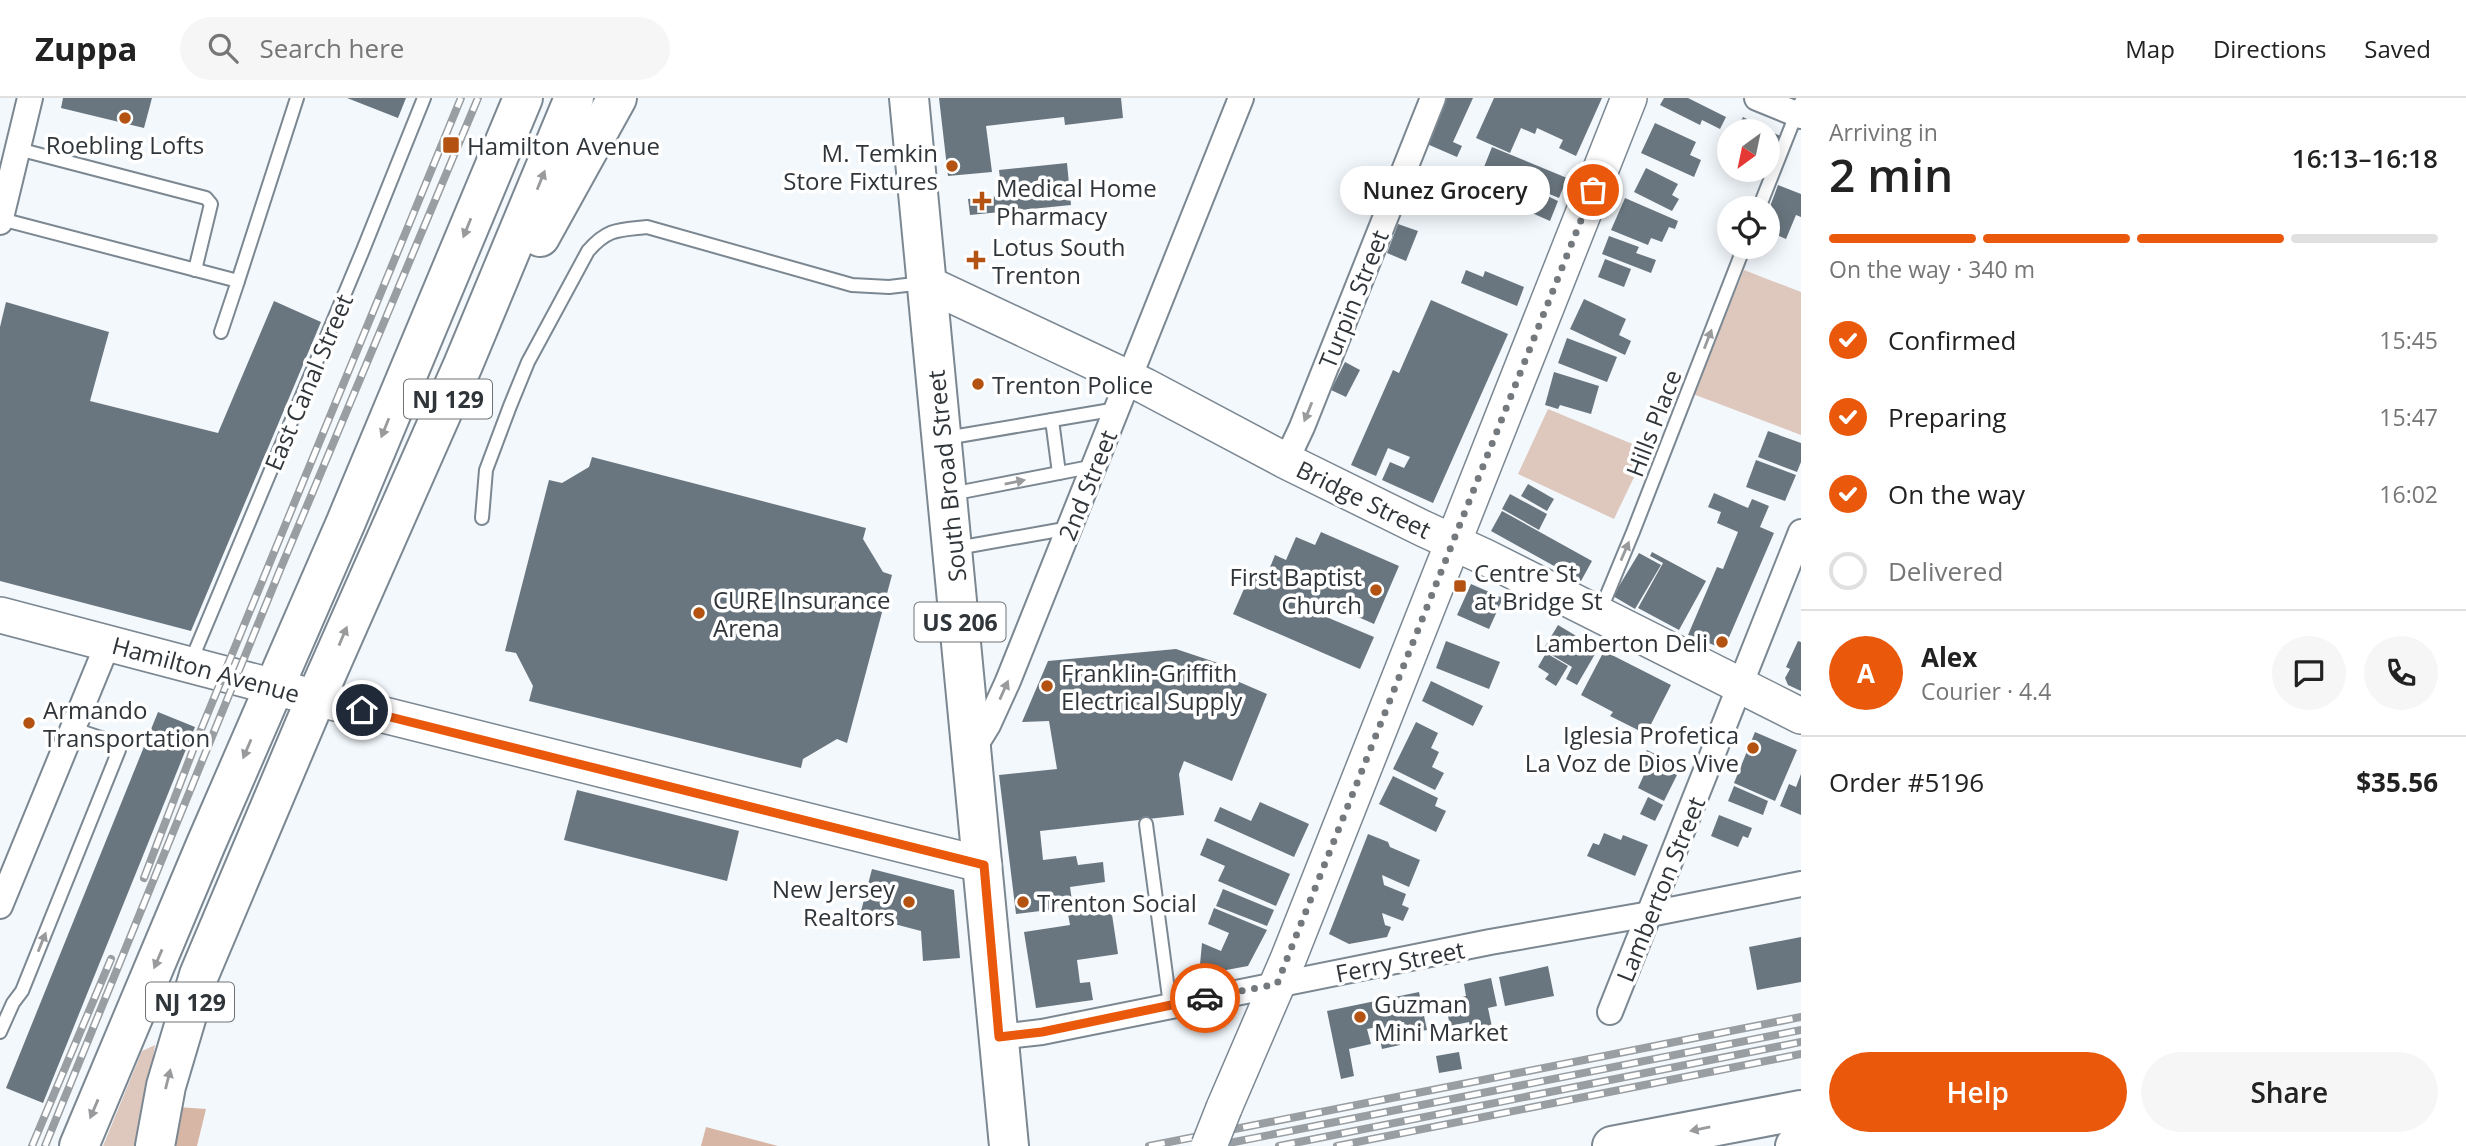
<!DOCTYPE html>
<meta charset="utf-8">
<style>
:root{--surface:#fff;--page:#f6f6f6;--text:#222;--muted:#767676;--line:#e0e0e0;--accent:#ea580c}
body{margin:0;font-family:"Open Sans",sans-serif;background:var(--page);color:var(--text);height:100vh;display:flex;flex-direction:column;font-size:26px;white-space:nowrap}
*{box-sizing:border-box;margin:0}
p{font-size:23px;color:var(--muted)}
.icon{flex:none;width:38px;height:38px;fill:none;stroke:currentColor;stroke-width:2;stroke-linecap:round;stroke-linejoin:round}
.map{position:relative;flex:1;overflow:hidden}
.sheet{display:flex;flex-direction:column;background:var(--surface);width:665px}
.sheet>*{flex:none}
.needle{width:46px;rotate:213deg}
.buttons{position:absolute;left:1717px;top:21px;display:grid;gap:14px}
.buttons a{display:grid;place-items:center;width:63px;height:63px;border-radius:50%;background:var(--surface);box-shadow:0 4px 18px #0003;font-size:35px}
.pin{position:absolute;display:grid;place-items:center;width:60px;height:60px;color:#fff;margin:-30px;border:4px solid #fff;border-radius:50%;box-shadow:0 2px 7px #0007}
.courier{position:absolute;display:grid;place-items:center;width:70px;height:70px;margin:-35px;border:5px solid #ea580c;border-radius:50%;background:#fff;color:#222;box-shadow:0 2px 9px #0007}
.bubble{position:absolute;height:49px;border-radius:24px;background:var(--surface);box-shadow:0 4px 18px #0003;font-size:23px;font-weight:600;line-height:49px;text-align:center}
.summary em{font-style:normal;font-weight:600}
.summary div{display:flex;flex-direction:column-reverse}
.summary{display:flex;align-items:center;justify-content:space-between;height:119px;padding:0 28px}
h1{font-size:46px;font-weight:600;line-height:52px}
.bar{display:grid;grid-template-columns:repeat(4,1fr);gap:10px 7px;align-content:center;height:84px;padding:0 28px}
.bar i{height:9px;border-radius:5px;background:var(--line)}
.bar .active{background:var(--accent)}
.bar p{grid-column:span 4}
.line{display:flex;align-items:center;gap:18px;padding:0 28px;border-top:2px solid var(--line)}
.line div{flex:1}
.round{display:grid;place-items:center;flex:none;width:74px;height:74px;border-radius:37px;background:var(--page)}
ol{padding:0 28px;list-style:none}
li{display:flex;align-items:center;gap:21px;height:77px}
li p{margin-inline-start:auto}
li .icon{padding:7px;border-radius:50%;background:var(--accent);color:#fff;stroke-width:4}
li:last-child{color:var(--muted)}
li i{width:38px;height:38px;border:4px solid var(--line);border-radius:50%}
.button{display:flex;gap:14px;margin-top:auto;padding:14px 28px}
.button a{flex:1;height:80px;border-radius:42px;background:var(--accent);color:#fff;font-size:28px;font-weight:600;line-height:80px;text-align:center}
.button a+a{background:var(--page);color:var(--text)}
header{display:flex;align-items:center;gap:42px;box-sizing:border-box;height:98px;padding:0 35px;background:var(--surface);border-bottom:2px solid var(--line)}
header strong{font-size:33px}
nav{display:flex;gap:38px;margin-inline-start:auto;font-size:24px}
.search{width:490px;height:63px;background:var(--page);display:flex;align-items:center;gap:18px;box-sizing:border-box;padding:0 24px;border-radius:38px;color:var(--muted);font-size:26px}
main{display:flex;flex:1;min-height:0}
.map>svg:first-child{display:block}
.green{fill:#dec8be}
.forest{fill:#d8b6a6}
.building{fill:#6a767f}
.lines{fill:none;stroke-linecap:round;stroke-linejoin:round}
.lane-casing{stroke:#7b8791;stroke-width:16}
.street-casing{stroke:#7b8791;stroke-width:28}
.secondary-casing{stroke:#7b8791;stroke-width:38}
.primary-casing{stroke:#7b8791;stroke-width:42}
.highway-casing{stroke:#7b8791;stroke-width:42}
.lane{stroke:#fff;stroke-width:12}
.street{stroke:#fff;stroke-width:24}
.secondary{stroke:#fff;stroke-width:35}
.primary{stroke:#fff;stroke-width:38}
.highway{stroke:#fff;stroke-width:38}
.rail-casing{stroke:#999ea2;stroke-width:8}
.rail{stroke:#fff;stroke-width:5;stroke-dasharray:16;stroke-linecap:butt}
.secondary-bridge-casing{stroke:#7b8791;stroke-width:38;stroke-linecap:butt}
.secondary-bridge{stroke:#fff;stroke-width:35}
.oneway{fill:#989a9c}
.done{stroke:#74797e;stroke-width:7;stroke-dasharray:0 12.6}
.route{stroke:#ea580c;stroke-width:9}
.poi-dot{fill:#b35211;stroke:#fff;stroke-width:2.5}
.labels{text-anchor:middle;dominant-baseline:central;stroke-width:7;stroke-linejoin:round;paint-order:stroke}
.shield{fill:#fff;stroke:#6e7275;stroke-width:2}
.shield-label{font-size:23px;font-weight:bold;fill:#30353a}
.poi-label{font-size:24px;fill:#30353a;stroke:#fff;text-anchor:start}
.street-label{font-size:24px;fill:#30353a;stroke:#fff}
</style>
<header>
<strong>Zuppa</strong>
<div class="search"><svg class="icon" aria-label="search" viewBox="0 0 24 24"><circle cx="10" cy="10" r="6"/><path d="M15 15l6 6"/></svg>Search here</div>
<nav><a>Map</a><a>Directions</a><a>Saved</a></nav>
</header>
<main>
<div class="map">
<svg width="1801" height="1048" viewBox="0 0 1801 1048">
<rect width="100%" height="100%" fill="#f3f8fc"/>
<!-- green -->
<g class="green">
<path d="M1744,172l57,22v143l-108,-41z"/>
<path d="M1548,311l99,41 -33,69 -96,-45z"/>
<path d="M155,947l-15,101h-37l39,-95z"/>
</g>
<!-- forest -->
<g class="forest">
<path d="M177,1009l29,2 -9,37h-25z"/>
<path d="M706,1029l72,19h-77z"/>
</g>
<!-- building -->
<g class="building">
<path d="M63,0h89l-8,30 -83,-20z"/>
<path d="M347,0h59l-8,20z"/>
<path d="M939,0h182l2,20 -58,7 -1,-8 -78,9 6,46 -44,4z"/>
<path d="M1447,0h26l-20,44 9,4 -5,11 -30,-13z"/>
<path d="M1494,0h108l-26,58 -17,-8 4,-8 -26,-12 -2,6 -14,-6 -11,25 -34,-15z"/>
<path d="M1664,0h24l38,19 -6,12 -18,-9 -2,5 -40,-20z"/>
<path d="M1743,19l39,20 -14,28v-34h-32z"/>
<path d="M1655,25l41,19 -6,13 11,5 -7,17 -53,-24z"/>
<path d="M1492,49l75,31 -8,20 -75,-31z"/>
<path d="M1067,65l4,42 -101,10 -2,-16 34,-3 -3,-26z"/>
<path d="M1646,70l32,16 -6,11 7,4 -7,12 -38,-19z"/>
<path d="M1505,85l36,16 2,-5 15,7 -8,20 -52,-23z"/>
<path d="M1778,87l23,9v23l-5,-2 -10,24 -18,-8v-19z"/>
<path d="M1625,100l53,23 -3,8 -6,-2 -7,15 -11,-4 -3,7 -37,-15z"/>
<path d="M1398,126l20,7 -12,30 -19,-8z"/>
<path d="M1609,138l30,11 -3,6 20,7 -5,13 -49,-19z"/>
<path d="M1605,161l26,10 -7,18 -26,-10z"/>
<path d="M1466,172l17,7 2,-6 39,16 -7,19 -56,-23z"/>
<path d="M1584,201l42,20 -7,16 12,6 -6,14 -55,-26z"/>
<path d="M1431,202l77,34 -75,169 -51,-23 8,-18 14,6 6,-11 -22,-9 -12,28 -25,-11 42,-95 6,3z"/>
<path d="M274,203l47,21 -130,309 -191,-50v-254l6,-25 103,30 -19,69 128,32z"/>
<path d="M1567,240l50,19 -10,25 -49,-19z"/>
<path d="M1345,264l15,8 -14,27 -15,-7z"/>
<path d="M1554,274l45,14 -8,28 -31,-9 -2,4 -13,-4z"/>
<path d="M1768,333l33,12v19l-4,10 -39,-15z"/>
<path d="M592,359l274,71 -3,11 20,33 9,3 -45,168 -10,-4 -34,20 -2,9 -272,-67 4,-15 -17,-33 -11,-2 44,-171 13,3 27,-16z"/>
<path d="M1756,362l40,15 -11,26 -39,-14z"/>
<path d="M1528,386l26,15 -7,12 -26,-15z"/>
<path d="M1714,395l34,15 4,-9 17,7 -9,21 14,6 -50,116 -36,-14 29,-68 6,2 15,-37 -21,-9 4,-11 -13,-5z"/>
<path d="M1510,396l37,20 -8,16 -37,-21z"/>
<path d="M1502,413l90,50 -11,20 -90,-50z"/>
<path d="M1321,434l78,34 -25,58 -45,-20 -5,12 50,21 -14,32 -127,-55 17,-39 14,7 11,-27 11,5 10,-23 19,8z"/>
<path d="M1652,454l54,29 -27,49 -41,-22 25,-45 -13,-7z"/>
<path d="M1639,455l22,12 -26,44 -22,-13z"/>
<path d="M1471,486l32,14 -14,31 -32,-14z"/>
<path d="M1558,527l40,24 -21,36 -11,-6 6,-12 -29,-17z"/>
<path d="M1446,543l54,21 -11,27 -53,-21z"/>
<path d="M1798,543l3,1v49l-13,-6 -3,-7 5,-9 -4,-2z"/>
<path d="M1176,551l45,15 -5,8 51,22 -35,87 -48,-20 -5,13 5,41 -144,16 3,29 33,-4 2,9 25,-3 2,20 -35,5 3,20 -57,7 -17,-139 58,-6 -8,-48 -27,1 26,-61z"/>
<path d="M1604,553l67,34 -25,49 -36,-18 3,-4 -32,-17z"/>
<path d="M1546,555l22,13 -12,20 -11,-7 4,-5 -11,-7z"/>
<path d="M1431,583l52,25 -10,20 -51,-25z"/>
<path d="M158,614l37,15 -152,376 -37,-15z"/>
<path d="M1416,624l22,11 -7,15 8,4 -7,15 12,6 -9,17 -42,-21z"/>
<path d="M1755,634l42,18 -22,51 -41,-18z"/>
<path d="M1647,652l34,17 -17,34 -26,-13 9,-20 -7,-4z"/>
<path d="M1801,676v41l-21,-9 9,-22 7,3z"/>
<path d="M1393,678l45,22 -3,8 11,5 -10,21 -57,-28z"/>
<path d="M1734,688l34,15 -5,14 -35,-14z"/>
<path d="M577,692l162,41 -12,50 -163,-41z"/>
<path d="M1648,699l15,8 -8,16 -15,-7z"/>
<path d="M1260,704l49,22 -15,33 -80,-36 6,-14 31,14z"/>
<path d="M1719,717l33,13 -4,10 -5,-2 -5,11 -27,-11z"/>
<path d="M1604,735l17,7 2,-5 25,10 -13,31 -48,-20 6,-13 6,2z"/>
<path d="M1368,736l20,8 2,5 30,13 -11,27 -27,-12 2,10 22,9 -4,11 7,3 -6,13 -21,-8 3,12 6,2 -4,10 -38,7 -20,-10z"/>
<path d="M1207,740l83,36 -14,32 -58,-25 7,-15 -25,-11z"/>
<path d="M872,771l82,21 6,68 -37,3 -2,-30 -61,-16z"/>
<path d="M1223,791l51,21 -7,16 -51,-20z"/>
<path d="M1111,810l7,46 -41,6 3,23 10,-1 3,18 -57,8 -12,-76 46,-7 -2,-11z"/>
<path d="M1214,810l53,22 -19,36 -49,9 3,-32 19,8 8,-18 -21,-9z"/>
<path d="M1801,839v45l-44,8 -8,-43z"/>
<path d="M1548,868l6,30 -49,10 -6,-29z"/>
<path d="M1491,880l6,28 -9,2 4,19 -21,5 -2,-10 -19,4 -5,-25 21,-5 -2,-12z"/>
<path d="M1419,894l8,38 -20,4 -3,-12 -8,1 4,22 -18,4 -5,-22 -10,2 4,15 -22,5 5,27 -13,3 -14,-68z"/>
<path d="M1459,954l3,17 -23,4 -3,-17z"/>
</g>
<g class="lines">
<!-- lane casing -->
<g class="lane-casing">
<g id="lane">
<path d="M18,51l188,49 5,6 -16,66"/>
<path d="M1759,110l42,-106"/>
<path d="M1,121l237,62 -17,51"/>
<path d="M238,183l59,-183"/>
<path d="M1052,322l65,-11"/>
<path d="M946,340l106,-18 7,53"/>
<path d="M951,396l144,-28"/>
<path d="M482,420l4,-48 24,-64 18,-44 60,-111c20,-23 31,-21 59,-24l205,58 37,2 34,-4"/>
<path d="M957,450l113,-20"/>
<path d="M1599,516l34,-82 111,-285"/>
<path d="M191,563l172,-411 61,-152"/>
<path d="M1146,726l24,181"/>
<path d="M0,934l13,-29 9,-12 97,-241 -3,-7 -42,-14"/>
</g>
</g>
<!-- street casing -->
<g class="street-casing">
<g id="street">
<path d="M1757,0l44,18"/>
<path d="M0,124l30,-124"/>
<path d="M1286,363l16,-34 131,-329"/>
<path d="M972,653l16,-26 20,-44 233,-583"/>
<path d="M0,808l108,-263"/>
<path d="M1610,914l191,-480"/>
<path d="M999,939l43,-5 448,-90 160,-28 151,-30"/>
</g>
</g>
<!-- secondary casing -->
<g class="secondary-casing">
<g id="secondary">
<path d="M926,185l219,103 141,75 136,67 63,29 316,159"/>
<path d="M0,517l316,83 668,167"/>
<path d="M1224,1010l65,-151 340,-859"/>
</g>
</g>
<!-- primary casing -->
<g class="primary-casing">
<path id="primary" d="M909,0l100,1048"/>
</g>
<!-- highway casing -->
<g class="highway-casing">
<g id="highway">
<path d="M540,139l77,-139"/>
<path d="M79,1048l127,-302 140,-322 177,-424"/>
<path d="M155,1048l11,-60 33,-111 117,-277 147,-333 111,-267"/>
<path d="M1612,1048l189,-36"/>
<path d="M1795,1048l6,-1"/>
</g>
</g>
<!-- lane -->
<use href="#lane" class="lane"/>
<!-- street -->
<use href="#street" class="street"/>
<!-- secondary -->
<use href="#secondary" class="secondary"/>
<!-- primary -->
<use href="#primary" class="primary"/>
<!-- highway -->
<use href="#highway" class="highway"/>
<!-- rail casing -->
<g class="rail-casing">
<g id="rail">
<path d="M144,780l54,-141 263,-639"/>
<path d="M32,1048l79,-187"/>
<path d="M45,1048l235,-576 198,-472"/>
<path d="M1149,1048l652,-129"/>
<path d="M1214,1048l587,-116"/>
<path d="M1279,1048l522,-104"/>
<path d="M1337,1048l464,-92"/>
</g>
</g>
<!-- rail -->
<use href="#rail" class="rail"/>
<!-- secondary-bridge casing -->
<g class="secondary-bridge-casing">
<path id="secondary-bridge" d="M1209,1048l15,-38"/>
</g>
<!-- secondary-bridge -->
<use href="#secondary-bridge" class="secondary-bridge"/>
</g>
<!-- one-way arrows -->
<defs><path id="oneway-solid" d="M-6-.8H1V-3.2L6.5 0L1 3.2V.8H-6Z" transform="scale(1.75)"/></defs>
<g class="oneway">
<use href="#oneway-solid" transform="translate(541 82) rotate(-68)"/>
<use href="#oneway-solid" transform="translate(467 130) rotate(112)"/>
<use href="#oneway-solid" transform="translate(1708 241) rotate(-69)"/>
<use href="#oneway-solid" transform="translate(1308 314) rotate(112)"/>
<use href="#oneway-solid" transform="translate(385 330) rotate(112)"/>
<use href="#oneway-solid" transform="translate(1015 384) rotate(-11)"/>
<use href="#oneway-solid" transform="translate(1625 453) rotate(-67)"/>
<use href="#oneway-solid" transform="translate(343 538) rotate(-67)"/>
<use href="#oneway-solid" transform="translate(1004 592) rotate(-66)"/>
<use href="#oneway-solid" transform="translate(247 651) rotate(113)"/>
<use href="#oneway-solid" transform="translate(42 844) rotate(-68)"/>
<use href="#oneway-solid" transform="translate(158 861) rotate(113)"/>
<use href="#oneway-solid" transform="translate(168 981) rotate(-76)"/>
<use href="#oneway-solid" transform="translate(94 1011) rotate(113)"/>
<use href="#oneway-solid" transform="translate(1700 1031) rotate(169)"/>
</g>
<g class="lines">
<!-- done -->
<path class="done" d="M1205,900l72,-14 316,-794"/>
<!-- route -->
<path class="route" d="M362,612l622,155 15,172 43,-5 163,-34"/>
</g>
<!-- markers -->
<g class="poi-dot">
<circle cx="125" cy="20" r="7"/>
<rect x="442" y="38" width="18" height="18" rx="3.5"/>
<circle cx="952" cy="68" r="7"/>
<path d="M978.5 92.5h7v7h7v7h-7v7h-7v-7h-7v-7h7z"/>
<path d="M972.5 151.5h7v7h7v7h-7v7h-7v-7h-7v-7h7z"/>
<circle cx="978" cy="286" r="7"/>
<rect x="1453" y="481" width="14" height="14" rx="3.5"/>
<circle cx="1376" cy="492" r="7"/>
<circle cx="699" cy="515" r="7"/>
<circle cx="1722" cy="544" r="7"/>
<circle cx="1047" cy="588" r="7"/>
<circle cx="29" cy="625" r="7"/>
<circle cx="1753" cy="650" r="7"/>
<circle cx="909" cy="804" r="7"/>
<circle cx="1023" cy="804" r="7"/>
<circle cx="1360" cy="919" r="7"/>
</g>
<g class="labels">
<!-- shield labels -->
<g class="shield">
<rect x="404" y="281.5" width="88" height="39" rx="5"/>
<rect x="914.5" y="504.5" width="91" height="39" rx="5"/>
<rect x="146" y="884.5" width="88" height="39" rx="5"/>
</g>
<g class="shield-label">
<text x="448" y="301">NJ 129</text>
<text x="960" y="524">US 206</text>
<text x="190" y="904">NJ 129</text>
</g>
<!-- poi labels -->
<g class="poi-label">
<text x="125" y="46" text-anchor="middle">Roebling Lofts</text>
<text x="467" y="47">Hamilton Avenue</text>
<text x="938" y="54" text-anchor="end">M. Temkin<tspan x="938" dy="28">Store Fixtures</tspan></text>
<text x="996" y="89">Medical Home<tspan x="996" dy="28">Pharmacy</tspan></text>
<text x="992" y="148">Lotus South<tspan x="992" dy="28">Trenton</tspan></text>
<text x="992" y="286">Trenton Police</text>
<text x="1474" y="474">Centre St<tspan x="1474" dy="28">at Bridge St</tspan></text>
<text x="1362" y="478" text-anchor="end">First Baptist<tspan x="1362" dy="28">Church</tspan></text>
<text x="713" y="501">CURE Insurance<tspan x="713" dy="28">Arena</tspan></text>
<text x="1708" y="544" text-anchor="end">Lamberton Deli</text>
<text x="1061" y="574">Franklin-Griffith<tspan x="1061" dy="28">Electrical Supply</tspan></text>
<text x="43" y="611">Armando<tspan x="43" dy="28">Transportation</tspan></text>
<text x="1739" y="636" text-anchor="end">Iglesia Profetica<tspan x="1739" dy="28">La Voz de Dios Vive</tspan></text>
<text x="895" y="790" text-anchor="end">New Jersey<tspan x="895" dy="28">Realtors</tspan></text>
<text x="1037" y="804">Trenton Social</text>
<text x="1374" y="905">Guzman<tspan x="1374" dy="28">Mini Market</tspan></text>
</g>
<!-- street labels -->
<g class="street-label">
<text transform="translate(1353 201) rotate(-68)">Turpin Street</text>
<text transform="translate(308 284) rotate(-67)">East Canal Street</text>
<text transform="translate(1653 325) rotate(-69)">Hills Place</text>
<text transform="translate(946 378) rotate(-96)">South Broad Street</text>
<text transform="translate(1087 387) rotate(-68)">2nd Street</text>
<text transform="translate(1364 401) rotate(26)">Bridge Street</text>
<text transform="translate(206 571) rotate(15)">Hamilton Avenue</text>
<text transform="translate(1660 791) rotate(-68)">Lamberton Street</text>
<text transform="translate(1400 863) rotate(-11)">Ferry Street</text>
</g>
</g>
</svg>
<div class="buttons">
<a><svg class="needle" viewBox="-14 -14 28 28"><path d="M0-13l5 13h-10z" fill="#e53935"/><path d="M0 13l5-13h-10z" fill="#767676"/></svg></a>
<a><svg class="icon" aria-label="locate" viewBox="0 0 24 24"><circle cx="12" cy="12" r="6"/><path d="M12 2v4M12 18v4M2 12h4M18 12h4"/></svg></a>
</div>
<div class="pin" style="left:1593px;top:92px;background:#ea580c"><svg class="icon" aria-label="bag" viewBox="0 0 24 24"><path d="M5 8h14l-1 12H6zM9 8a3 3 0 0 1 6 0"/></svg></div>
<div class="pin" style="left:362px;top:612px;background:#1f2937"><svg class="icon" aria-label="home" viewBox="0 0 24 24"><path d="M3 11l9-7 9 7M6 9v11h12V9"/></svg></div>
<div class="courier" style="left:1205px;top:900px"><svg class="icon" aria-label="car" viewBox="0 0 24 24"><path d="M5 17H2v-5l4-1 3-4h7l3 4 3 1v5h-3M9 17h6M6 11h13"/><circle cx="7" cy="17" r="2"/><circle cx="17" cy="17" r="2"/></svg></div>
<div class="bubble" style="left:1340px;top:68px;width:210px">Nunez Grocery</div>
</div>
<section class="sheet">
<div class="summary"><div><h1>2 min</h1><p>Arriving in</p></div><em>16:13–16:18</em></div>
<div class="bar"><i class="active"></i><i class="active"></i><i class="active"></i><i></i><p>On the way · 340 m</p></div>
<ol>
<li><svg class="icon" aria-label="check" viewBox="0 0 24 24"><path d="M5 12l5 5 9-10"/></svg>Confirmed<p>15:45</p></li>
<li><svg class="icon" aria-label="check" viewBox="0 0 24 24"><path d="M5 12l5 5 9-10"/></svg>Preparing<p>15:47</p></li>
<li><svg class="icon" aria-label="check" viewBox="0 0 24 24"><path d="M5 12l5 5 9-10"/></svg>On the way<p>16:02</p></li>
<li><i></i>Delivered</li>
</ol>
<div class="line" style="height:126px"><b class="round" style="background:var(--accent);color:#fff">A</b><div><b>Alex</b><p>Courier · 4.4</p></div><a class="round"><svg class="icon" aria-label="chat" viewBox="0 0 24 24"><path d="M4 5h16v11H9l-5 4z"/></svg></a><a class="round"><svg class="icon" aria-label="phone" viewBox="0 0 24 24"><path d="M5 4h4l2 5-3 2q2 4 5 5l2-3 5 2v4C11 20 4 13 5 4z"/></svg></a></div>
<div class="line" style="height:91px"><div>Order #5196</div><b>$35.56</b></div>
<div class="button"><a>Help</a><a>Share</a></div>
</section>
</main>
